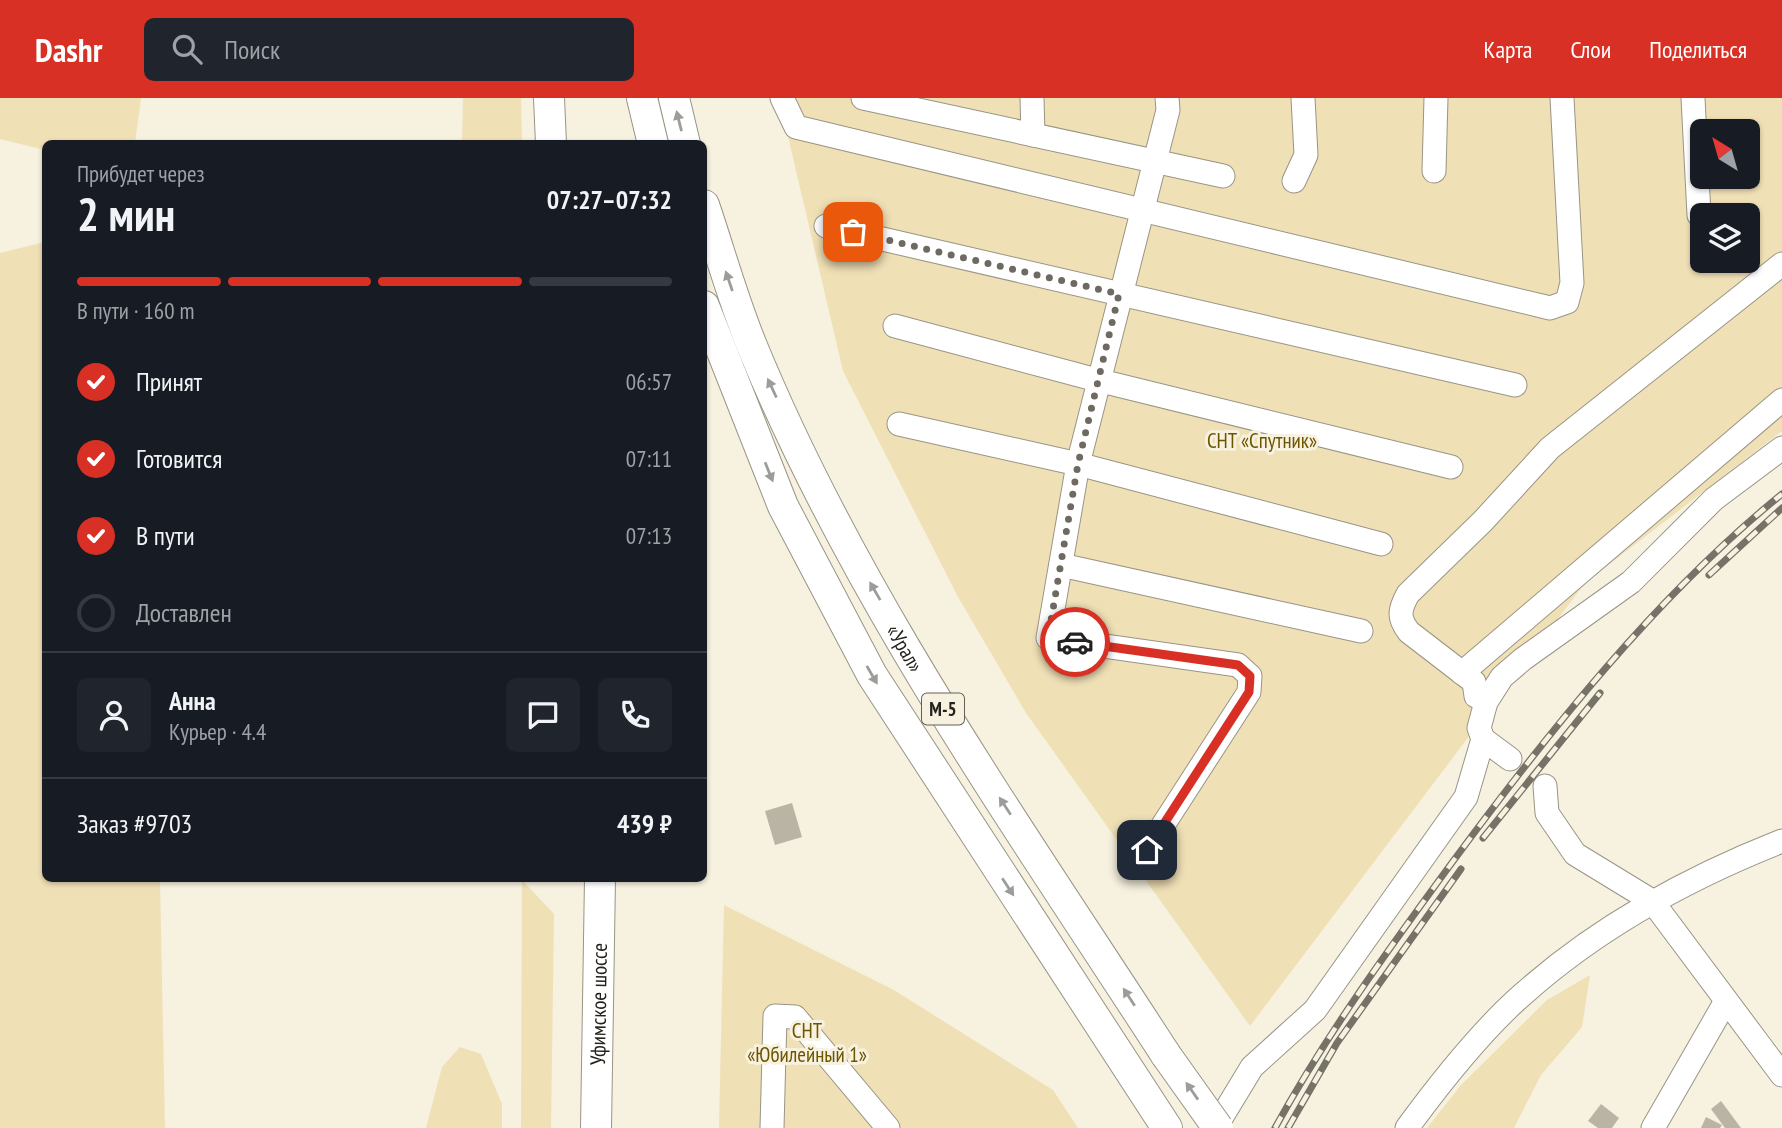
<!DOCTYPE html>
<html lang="ru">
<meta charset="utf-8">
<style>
:root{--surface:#171b24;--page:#20242c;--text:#f1f3f6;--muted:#9ea1a6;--line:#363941;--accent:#d93025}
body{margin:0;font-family:"PT Sans Narrow",sans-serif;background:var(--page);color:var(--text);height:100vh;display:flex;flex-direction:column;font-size:26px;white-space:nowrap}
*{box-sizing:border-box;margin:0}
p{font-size:23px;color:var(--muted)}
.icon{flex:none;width:38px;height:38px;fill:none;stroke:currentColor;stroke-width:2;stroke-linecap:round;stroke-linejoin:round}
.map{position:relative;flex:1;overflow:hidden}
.details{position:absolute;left:42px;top:42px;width:665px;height:742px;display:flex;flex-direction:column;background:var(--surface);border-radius:10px;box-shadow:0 2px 5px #0004}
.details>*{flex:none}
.needle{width:46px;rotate:323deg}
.buttons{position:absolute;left:1690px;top:21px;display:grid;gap:14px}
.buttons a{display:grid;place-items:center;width:70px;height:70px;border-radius:10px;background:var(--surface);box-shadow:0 2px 5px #0004;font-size:35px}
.pin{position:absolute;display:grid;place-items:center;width:60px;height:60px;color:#fff;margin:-30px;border-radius:14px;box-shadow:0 4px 10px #0006}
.courier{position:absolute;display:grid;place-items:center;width:70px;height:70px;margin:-35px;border:5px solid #d93025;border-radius:50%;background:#fff;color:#222;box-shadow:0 2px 9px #0007}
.head em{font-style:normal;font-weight:600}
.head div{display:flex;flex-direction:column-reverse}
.head{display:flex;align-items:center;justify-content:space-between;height:119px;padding:0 35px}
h1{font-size:46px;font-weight:600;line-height:52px}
.bar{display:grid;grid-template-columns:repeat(4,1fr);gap:10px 7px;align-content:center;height:84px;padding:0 35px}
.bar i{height:9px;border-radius:5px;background:var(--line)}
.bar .active{background:var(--accent)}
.bar p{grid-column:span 4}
.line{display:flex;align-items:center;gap:18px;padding:0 35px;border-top:2px solid var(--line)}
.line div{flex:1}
.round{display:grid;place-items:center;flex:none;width:74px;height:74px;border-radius:10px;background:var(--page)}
ol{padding:0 35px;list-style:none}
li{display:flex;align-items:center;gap:21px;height:77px}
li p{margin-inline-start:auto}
li .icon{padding:7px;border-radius:50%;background:var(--accent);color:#fff;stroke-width:4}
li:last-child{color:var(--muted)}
li i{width:38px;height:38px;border:4px solid var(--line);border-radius:50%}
header{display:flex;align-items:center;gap:42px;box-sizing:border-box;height:98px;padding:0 35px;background:var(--accent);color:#fff}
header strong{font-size:33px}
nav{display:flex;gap:38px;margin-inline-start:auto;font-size:24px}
.search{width:490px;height:63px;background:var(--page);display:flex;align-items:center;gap:18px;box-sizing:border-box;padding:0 24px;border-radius:10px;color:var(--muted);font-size:26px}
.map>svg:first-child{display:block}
.green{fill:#f0e0b6;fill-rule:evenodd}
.building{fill:#bab4a4}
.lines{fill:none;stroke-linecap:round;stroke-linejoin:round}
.minor-casing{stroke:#999485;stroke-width:25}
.major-casing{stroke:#999485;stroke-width:32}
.minor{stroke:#fff;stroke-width:23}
.major{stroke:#fff;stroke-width:30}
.rail-casing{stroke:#767268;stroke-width:7}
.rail{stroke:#f7f1e0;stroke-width:4.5;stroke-dasharray:13;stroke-linecap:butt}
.major-bridge-casing{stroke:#999485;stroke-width:32;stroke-linecap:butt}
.major-bridge{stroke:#fff;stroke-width:30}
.oneway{fill:#9c9c99}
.done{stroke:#6e6a61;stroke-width:7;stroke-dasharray:0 12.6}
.route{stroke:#d93025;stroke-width:9}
.labels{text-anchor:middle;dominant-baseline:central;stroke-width:6;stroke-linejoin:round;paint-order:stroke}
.shield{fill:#f7f1e0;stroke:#636057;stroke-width:2}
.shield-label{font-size:19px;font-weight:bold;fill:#24221c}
.park-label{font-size:21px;fill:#6d5500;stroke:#f7f1e0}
.street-label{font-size:21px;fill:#24221c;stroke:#f7f1e0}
</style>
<header>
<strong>Dashr</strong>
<div class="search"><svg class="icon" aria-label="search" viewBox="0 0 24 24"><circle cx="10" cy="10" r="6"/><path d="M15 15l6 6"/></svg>Поиск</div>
<nav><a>Карта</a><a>Слои</a><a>Поделиться</a></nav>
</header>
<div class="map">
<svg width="1782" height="1030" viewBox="0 0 1782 1030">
<rect width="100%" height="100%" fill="#f7f1e0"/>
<!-- green -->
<g class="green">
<path d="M0,0h141l-6,45 -89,1 -1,6 -45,-11z"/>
<path d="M463,0h58l1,45h-60z"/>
<path d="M779,0h1003v333l-197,152 -335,443 -224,-313 -68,-116 -115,-226zM1703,33h45v46h-45zM1703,117h45v46h-45z"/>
<path d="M45,144l1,636 114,1 5,249h-165v-875z"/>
<path d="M522,782l32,34 -3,214h-30z"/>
<path d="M724,807l170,85 159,100 25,38h-359z"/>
<path d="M1590,877l-8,52 -41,48 -27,53h-87l34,-43 86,-85z"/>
<path d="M460,949l21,7 21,50v24h-76l16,-61z"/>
</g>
<!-- building -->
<g class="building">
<path d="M792,705l10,34 -27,8 -10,-34z"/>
<path d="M1721,1003l20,27h-16l-14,-19z"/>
<path d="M1601,1006l18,14 -7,10h-14l-10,-7z"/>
<path d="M1706,1019l16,8 -2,3h-19z"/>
</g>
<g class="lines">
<!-- minor casing -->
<g class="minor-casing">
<g id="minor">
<path d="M782,0l14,29 754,181 17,-6 5,-19 -10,-185"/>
<path d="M863,0l360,78"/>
<path d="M1032,0l1,37"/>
<path d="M1693,0l6,117 4,3"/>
<path d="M1434,73l2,-73"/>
<path d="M1294,83l12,-26 -3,-57"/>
<path d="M826,128l689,159"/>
<path d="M895,228l202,54 354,87"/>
<path d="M899,326l179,40 303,80"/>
<path d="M1061,467l300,66"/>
<path d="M1462,575l320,-273"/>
<path d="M1486,604l-10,-6 -2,-14 -65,-50c-11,-14 -10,-22 -1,-38l75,-73 67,-73 232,-184"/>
<path d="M1483,641l27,20"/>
<path d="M1545,688l2,27 28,41 77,47 130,174"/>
<path d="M1147,752l102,-158 1,-16 -12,-11 -190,-27 30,-174 90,-354 -1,-12"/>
<path d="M772,1030l3,-112 20,1 93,111"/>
<path d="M1215,1030l37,-61 63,-57 151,-213 17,-58 -4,-11 7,-26 16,-25 21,-18 108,-77 83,-83 68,-51"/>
<path d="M1407,1030c33,-45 73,-96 115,-133 76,-68 166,-117 260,-154"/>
<path d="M1653,1030l73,-127"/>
</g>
</g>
<!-- major casing -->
<g class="major-casing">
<g id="major">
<path d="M549,0l2,46"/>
<path d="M642,0l11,46"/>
<path d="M674,0l11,46"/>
<path id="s1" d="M704,107c16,47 29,95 48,141 104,253 266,480 414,709"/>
<path d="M704,208l79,200 89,169 295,453"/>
<path id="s2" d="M596,1030l4,-250"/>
</g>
</g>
<!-- minor -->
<use href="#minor" class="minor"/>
<!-- major -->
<use href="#major" class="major"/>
<!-- rail casing -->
<g class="rail-casing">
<g id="rail">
<path d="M1709,477l73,-67"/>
<path d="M1483,740l117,-145"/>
<path d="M1275,1030c51,-93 113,-178 176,-264 96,-130 205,-268 331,-370"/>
<path d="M1288,1030l49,-85 124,-174"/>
</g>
</g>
<!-- rail -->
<use href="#rail" class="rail"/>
<!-- major-bridge casing -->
<g class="major-bridge-casing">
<path id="major-bridge" d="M1166,957l52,73"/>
</g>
<!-- major-bridge -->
<use href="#major-bridge" class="major-bridge"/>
</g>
<!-- one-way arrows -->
<defs><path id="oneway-solid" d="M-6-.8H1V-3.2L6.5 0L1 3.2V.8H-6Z" transform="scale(1.75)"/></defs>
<g class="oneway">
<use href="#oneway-solid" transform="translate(679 23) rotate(-104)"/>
<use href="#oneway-solid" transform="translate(729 183) rotate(-109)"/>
<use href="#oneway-solid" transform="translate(772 290) rotate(-115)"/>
<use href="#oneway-solid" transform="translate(769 374) rotate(68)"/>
<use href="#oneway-solid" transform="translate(875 493) rotate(-120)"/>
<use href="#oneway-solid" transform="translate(872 577) rotate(60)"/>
<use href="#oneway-solid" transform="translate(1005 708) rotate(-123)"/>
<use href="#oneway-solid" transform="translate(1008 789) rotate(57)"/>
<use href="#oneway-solid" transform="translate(1129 899) rotate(-123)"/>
<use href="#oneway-solid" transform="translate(1192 993) rotate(-125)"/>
</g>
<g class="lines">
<!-- done -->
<path class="done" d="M853,134l266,62 -41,170 -30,174 27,4"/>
<!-- route -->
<path class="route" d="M1075,544l163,23 12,11 -1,16 -102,158"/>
</g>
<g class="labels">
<!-- shield labels -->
<rect class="shield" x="922" y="595.5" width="42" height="31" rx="5"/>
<g class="shield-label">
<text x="943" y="611">М-5</text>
</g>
<!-- park labels -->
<g class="park-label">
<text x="1262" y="342">СНТ «Спутник»</text>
<text x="807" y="932">СНТ<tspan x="807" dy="24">«Юбилейный 1»</tspan></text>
</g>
<!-- street labels -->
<g class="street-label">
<text stroke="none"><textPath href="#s1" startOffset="488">«Урал»</textPath></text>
<text stroke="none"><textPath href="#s2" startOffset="124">Уфимское шоссе</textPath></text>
</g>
</g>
</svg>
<div class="buttons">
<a><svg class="needle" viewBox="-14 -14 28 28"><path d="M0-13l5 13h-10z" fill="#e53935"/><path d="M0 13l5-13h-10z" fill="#9ea1a6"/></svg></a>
<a><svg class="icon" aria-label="layers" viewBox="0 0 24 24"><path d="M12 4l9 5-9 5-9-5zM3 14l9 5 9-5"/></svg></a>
</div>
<div class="pin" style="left:853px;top:134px;background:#ea580c"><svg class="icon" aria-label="bag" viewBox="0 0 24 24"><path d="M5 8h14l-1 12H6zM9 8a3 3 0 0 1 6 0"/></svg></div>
<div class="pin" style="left:1147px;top:752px;background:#1f2937"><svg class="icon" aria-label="home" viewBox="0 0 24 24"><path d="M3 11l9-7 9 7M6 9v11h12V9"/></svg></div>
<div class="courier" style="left:1075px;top:544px"><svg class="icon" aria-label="car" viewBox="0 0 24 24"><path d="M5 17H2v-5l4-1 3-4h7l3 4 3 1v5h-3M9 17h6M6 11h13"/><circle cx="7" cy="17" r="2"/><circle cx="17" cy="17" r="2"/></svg></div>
<section class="details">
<div class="head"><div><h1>2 мин</h1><p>Прибудет через</p></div><em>07:27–07:32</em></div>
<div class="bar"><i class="active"></i><i class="active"></i><i class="active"></i><i></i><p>В пути · 160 m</p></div>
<ol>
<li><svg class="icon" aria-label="check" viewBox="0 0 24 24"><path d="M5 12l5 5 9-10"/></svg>Принят<p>06:57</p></li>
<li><svg class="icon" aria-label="check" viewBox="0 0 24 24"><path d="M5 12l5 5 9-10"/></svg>Готовится<p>07:11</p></li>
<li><svg class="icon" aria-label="check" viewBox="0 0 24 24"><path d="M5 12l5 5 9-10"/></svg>В пути<p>07:13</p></li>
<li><i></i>Доставлен</li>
</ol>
<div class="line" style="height:126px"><a class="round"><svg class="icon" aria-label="person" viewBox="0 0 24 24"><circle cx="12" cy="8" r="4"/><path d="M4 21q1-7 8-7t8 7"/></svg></a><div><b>Анна</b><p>Курьер · 4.4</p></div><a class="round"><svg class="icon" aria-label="chat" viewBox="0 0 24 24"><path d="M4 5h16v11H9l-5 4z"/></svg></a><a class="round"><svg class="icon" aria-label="phone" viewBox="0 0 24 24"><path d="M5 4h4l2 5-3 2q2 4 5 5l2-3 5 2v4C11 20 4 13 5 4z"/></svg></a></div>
<div class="line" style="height:91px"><div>Заказ #9703</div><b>439 ₽</b></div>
</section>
</div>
